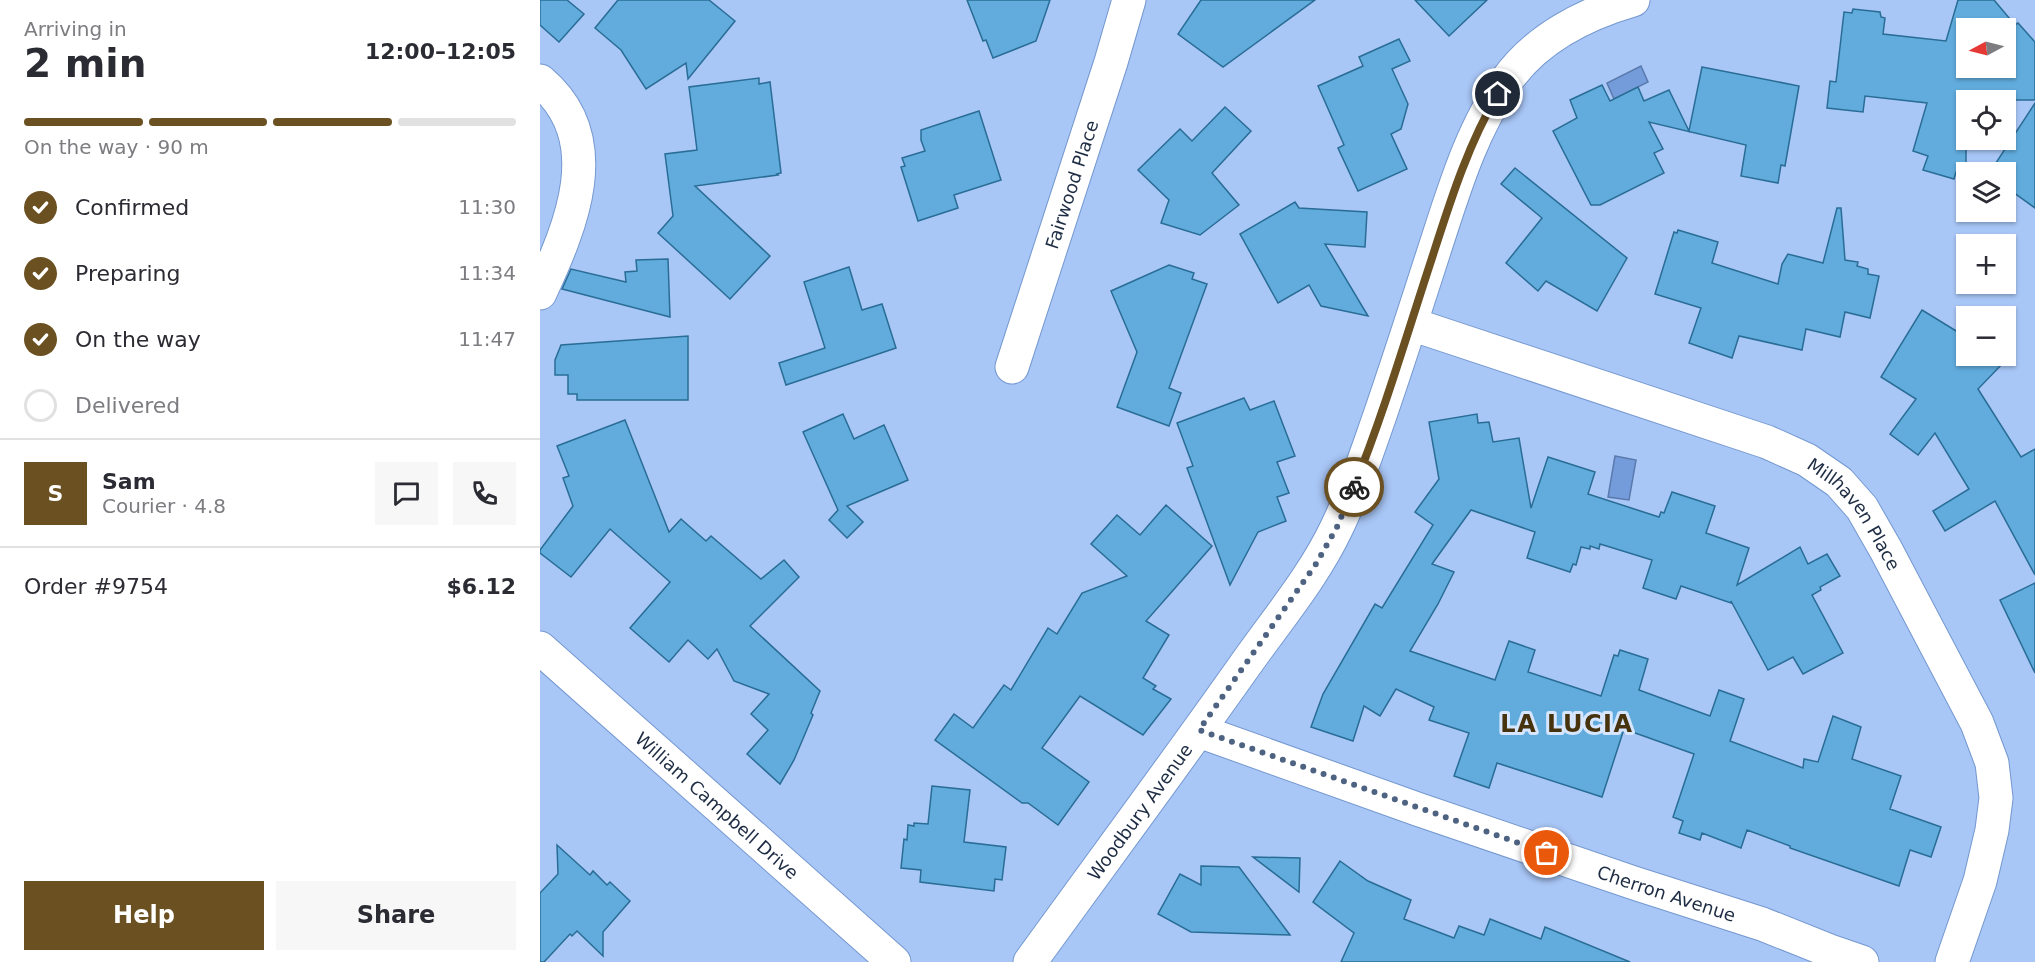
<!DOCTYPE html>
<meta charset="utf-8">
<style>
:root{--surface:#fff;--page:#f7f7f7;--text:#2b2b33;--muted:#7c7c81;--line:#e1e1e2;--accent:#6b5022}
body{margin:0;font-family:"DejaVu Sans",sans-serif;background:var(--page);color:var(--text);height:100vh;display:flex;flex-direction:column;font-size:22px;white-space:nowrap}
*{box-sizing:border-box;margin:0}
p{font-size:20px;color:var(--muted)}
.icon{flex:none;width:33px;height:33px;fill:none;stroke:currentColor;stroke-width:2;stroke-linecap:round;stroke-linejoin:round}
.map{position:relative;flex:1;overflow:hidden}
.sheet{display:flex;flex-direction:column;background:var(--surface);width:540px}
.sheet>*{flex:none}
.needle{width:39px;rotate:263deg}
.controls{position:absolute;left:1416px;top:18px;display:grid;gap:12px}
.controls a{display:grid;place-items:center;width:60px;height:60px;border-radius:0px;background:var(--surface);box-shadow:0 2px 4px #0004;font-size:30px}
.pin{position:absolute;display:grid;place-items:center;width:51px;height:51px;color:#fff;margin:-26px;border:3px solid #fff;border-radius:50%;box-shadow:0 2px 6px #0007}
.courier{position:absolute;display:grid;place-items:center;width:60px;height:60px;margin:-30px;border:4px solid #6b5022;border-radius:50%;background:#fff;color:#222;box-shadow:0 2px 8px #0007}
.overview em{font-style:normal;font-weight:700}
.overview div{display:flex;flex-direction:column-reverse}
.overview{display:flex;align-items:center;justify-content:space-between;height:102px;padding:0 24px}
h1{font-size:39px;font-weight:700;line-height:45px}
.bar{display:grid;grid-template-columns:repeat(4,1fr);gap:9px 6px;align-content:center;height:72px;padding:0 24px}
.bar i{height:8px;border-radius:4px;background:var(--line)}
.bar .on{background:var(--accent)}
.bar p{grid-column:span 4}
.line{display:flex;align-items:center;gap:15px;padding:0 24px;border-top:2px solid var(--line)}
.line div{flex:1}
.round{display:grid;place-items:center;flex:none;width:63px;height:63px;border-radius:0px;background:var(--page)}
ol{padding:0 24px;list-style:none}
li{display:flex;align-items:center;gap:18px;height:66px}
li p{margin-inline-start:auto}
li .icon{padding:6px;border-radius:50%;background:var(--accent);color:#fff;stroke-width:4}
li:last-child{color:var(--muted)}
li i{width:33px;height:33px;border:3px solid var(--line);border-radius:50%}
.cta{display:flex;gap:12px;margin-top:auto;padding:12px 24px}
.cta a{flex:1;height:69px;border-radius:0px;background:var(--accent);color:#fff;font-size:24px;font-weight:700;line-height:69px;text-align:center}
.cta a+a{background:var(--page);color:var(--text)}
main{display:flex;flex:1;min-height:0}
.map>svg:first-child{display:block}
.water{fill:#749cdb;stroke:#5a7aad;stroke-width:1.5}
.building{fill:#61acdd;stroke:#296d96;stroke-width:1.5;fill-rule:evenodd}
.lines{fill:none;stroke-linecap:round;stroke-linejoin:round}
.minor-casing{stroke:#7498d0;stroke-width:35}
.minor{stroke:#fff;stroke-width:33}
.done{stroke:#4e6282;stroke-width:6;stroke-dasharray:0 10.8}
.route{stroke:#6b5022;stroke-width:8}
.labels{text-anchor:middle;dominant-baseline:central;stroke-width:6;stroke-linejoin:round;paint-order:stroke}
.street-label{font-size:18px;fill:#1d2c43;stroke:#d7e6ff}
.district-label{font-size:24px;font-weight:bold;letter-spacing:1.5px;fill:#46320c;stroke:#d7e6ff}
</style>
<main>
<section class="sheet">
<div class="overview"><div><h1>2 min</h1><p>Arriving in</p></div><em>12:00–12:05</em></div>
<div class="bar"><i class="on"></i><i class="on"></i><i class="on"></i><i></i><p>On the way · 90 m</p></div>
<ol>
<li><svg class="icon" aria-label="check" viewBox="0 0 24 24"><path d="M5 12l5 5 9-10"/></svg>Confirmed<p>11:30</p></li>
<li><svg class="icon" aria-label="check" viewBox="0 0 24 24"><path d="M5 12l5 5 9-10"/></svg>Preparing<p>11:34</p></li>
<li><svg class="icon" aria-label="check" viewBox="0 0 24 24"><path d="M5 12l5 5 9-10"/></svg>On the way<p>11:47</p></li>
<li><i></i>Delivered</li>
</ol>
<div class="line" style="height:108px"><b class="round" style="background:var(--accent);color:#fff">S</b><div><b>Sam</b><p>Courier · 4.8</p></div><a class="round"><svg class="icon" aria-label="chat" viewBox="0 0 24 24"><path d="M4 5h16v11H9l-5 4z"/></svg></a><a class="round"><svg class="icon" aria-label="phone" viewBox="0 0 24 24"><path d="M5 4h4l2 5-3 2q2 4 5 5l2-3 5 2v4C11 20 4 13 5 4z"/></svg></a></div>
<div class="line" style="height:78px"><div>Order #9754</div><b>$6.12</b></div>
<div class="cta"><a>Help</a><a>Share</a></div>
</section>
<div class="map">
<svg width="1495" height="962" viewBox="0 0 1495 962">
<rect width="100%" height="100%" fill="#a8c6f6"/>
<!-- water -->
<g class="water">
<path d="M1101,66l7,16 -34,17 -7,-16z"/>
<path d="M1075,456l21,4 -7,40 -21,-3z"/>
</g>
<!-- building -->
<g class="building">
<path d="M0,0h27l17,14 -25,28 -19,-17z"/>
<path d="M78,0h91l26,21 -47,58 -2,-16 -40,26 -25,-39 -26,-22z"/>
<path d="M427,0h83l-14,41 -43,17 -7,-18 -3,1z"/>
<path d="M661,0h114l-92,67 -45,-33z"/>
<path d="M875,0h72l-38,36z"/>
<path d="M1418,0h36l21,25 3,-2 17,19v58h-69v72h-10l-2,7 -31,-9 5,-14 -15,-5 14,-48 -62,-7 -2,16 -36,-4 3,-27 6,1 8,-70 8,1 1,-4 27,3 1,5 4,1 -2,16 63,7zM1426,28h40v40h-40z"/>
<path d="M859,39l11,22 -18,8 16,35 -7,25 -10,5 16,35 -49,22 -20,-43 6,-3 -26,-59 45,-20 -4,-9z"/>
<path d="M1162,67l97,19 -14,80 -4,-1 -3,18 -37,-7 5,-31 -97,-23 14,27 -9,4 10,20 -64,32h-9l-38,-74 24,-13 -7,-18 32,-15 8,16 28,-14 6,14 25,-11 20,41z"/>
<path d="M219,78v6l11,-2 11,91 -4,1 1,1 -83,11 75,70 -40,43 -72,-66 15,-17 -8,-62 32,-4 -8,-63z"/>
<path d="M1495,103v105l-29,-21v-15h-16z"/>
<path d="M685,107l26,24 -39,42 27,32 -39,30 -39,-12 8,-23 -31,-30 42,-41 12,12z"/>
<path d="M439,111l22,69 -47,15 4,13 -40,13 -17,-54 4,-1 -3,-8 23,-7 -4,-11v-10z"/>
<path d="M975,168l112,90 -30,53 -51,-30 -8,10 -32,-28 36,-45 -41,-34z"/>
<path d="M755,202l4,6 68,4 -2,35 -40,-3 43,72 -47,-10 -12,-21 -31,18 -38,-69z"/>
<path d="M1297,208h4l4,52 13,2 -1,4 11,3v5l11,2 -9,42 -25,-6 -5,25 -34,-8 -4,21 -63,-14 -7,22 -43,-15 12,-35 -46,-14 19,-62 3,1 1,-3 40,12 -6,21 66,21 4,-20 6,-10 35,9z"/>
<path d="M128,259l2,58 -108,-28 9,-20 55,13 -1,-10 12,-1 -1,-11z"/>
<path d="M629,265l25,8 -2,6 15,5 -38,104 12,5 -12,33 -52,-19 20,-55 -26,-61z"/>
<path d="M309,267l13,43 20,-6 14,44 -110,37 -7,-22 46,-15 -21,-66z"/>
<path d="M1382,310l44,27v19h30l9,5 -27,28 43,68 14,-8v126l-40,-74 -50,30 -12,-20 36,-22 -34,-56 -17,22 -28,-21 26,-35 -35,-22z"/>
<path d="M148,336v64h-111v-6h-9v-19h-13v-15l6,-15z"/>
<path d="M704,398l6,12 24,-9 21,55 -18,6 12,31 -12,4 9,24 -28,11 -28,53 -43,-117 6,-2 -16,-43z"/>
<path d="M303,414l11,25 30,-14 24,55 -61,26 16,16 -16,16 -18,-18 9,-10 -35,-78z"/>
<path d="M937,414l1,9 11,-1 4,20 26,-4 12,70 17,-51 47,15 -7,22 71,23 2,-5 3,1 8,-21 43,14 -9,27 43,15 -12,37 63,-38 8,17 19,-10 13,22 -20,11 1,3 -9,5 31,58 -40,21 -10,-17 -25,13 -37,-69v2l-50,-17 -5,13 -33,-11 9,-28 -52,-16 -1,5 -9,-3v3l-9,-2 -5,18 -3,-1 -3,8 -43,-14 8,-26 -64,-22 -39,54 22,8 -16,32 -28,47 85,29 14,-39 26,9 -7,22 73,24 13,-41 4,1 2,-6 28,9 -9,31 71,26 9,-26 25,9 -14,42 73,27 1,-9 14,3 15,-46 28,11 -9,32 49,17 -11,33 51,18 -10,30 -21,-7 -11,36 -109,-38v-2l-43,-16 -6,18 -39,-15 -2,7 -21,-7 4,-12 -10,-4 21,-63 -70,-25 -22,68 -105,-34 -8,25 -35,-12 15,-43 -40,-13 5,-13 -38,-18 -16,27 -16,-10 -11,35 -42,-14 12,-33 52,-90 7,4 51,-83 -18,-13 24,-33 -10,-57z"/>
<path d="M85,420l44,112 12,-13 25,22 5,-5 50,43 23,-19 15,17 -49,49 70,65 -9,22 2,2 -19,45 -14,24 -33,-30 21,-24 -17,-16 18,-20 -35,-13 -17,-32 -9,10 -20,-19 -19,22 -39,-34 40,-46 -60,-53 -39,48 -31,-24v-3l33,-44 -10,-28 6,-2 -12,-30z"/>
<path d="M626,505l46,41 -66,75 23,14 -26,43 13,8 -3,3 18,10 -28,36 -63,-39 -38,52 47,34 -31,43 -30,-22h-6l-87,-63 19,-26 19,14 31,-43 7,5 37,-62 9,6 25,-41 45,-17 -36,-32 26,-29 23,20z"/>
<path d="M1495,583v90l-35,-73z"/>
<path d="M392,786l38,4 -6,52 42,5 -4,33 -7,-1 -1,12 -74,-9 1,-12 -20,-2 3,-29 3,1 1,-15 6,1v-3l14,1z"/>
<path d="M17,845l33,30 3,-4 14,14 3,-3 20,19 -27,31v24l-26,-25 -5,5 -2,-2 -26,28h-4v-69l18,-19z"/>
<path d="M713,857l47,1 -1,34z"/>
<path d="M800,861l28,20 43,19 -7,19 50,19 5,-12 25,9 6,-16 51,20 4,-12 85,35h-289l13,-29 -41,-31z"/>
<path d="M661,866l38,1 51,68 -99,-3 -33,-18 22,-40 21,11z"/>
</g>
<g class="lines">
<!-- minor casing -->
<g class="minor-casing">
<g id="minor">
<path d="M0,81c69,58 31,145 0,212"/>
<path id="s1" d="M871,324l356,118 40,18 32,22 23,26 24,42 91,173 15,40 4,35 -4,32 -12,51 -28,81"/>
<path id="s2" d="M472,367l99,-305 18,-62"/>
<path id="s3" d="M0,648l354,314"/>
<path id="s4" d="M659,731l218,78 217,74 128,41 68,27 32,11"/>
<path id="s5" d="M490,962c71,-98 143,-195 213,-294 32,-46 70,-90 94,-141 17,-35 29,-72 42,-109 19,-55 37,-111 55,-167 19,-58 37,-121 73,-171 29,-41 78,-66 126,-80"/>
</g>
</g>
<!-- minor -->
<use href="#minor" class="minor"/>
</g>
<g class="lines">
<!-- done -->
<path class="done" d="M814,487l-17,40 -21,37 -117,166 348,123"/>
<!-- route -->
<path class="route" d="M814,487c30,-74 53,-153 78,-229 18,-56 36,-114 66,-164"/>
</g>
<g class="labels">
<!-- street labels -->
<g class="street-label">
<text stroke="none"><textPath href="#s2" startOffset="192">Fairwood Place</textPath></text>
<text stroke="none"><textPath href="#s1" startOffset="492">Millhaven Place</textPath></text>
<text stroke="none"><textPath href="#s3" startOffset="237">William Campbell Drive</textPath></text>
<text stroke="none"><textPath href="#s5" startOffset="186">Woodbury Avenue</textPath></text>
<text stroke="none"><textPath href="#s4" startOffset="495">Cherron Avenue</textPath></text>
</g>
<!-- district labels -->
<g class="district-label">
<text x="1027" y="724">LA LUCIA</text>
</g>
</g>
</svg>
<div class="controls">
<a><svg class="needle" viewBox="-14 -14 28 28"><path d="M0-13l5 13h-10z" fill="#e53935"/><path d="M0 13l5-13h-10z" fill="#7c7c81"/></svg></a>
<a><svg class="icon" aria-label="locate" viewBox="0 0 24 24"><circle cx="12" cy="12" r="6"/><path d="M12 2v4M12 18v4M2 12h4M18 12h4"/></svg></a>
<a><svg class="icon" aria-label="layers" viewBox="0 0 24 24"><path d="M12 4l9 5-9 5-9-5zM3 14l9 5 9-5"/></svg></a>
<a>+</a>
<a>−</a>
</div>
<div class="pin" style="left:1007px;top:853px;background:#ea580c"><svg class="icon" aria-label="bag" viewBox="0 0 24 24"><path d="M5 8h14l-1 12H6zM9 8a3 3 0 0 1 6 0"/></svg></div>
<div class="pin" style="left:958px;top:94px;background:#1f2937"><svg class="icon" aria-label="home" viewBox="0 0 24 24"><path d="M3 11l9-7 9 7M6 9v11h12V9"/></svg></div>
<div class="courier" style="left:814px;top:487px"><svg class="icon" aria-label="bike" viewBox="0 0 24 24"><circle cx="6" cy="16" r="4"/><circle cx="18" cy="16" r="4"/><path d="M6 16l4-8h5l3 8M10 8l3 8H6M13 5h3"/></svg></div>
</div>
</main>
